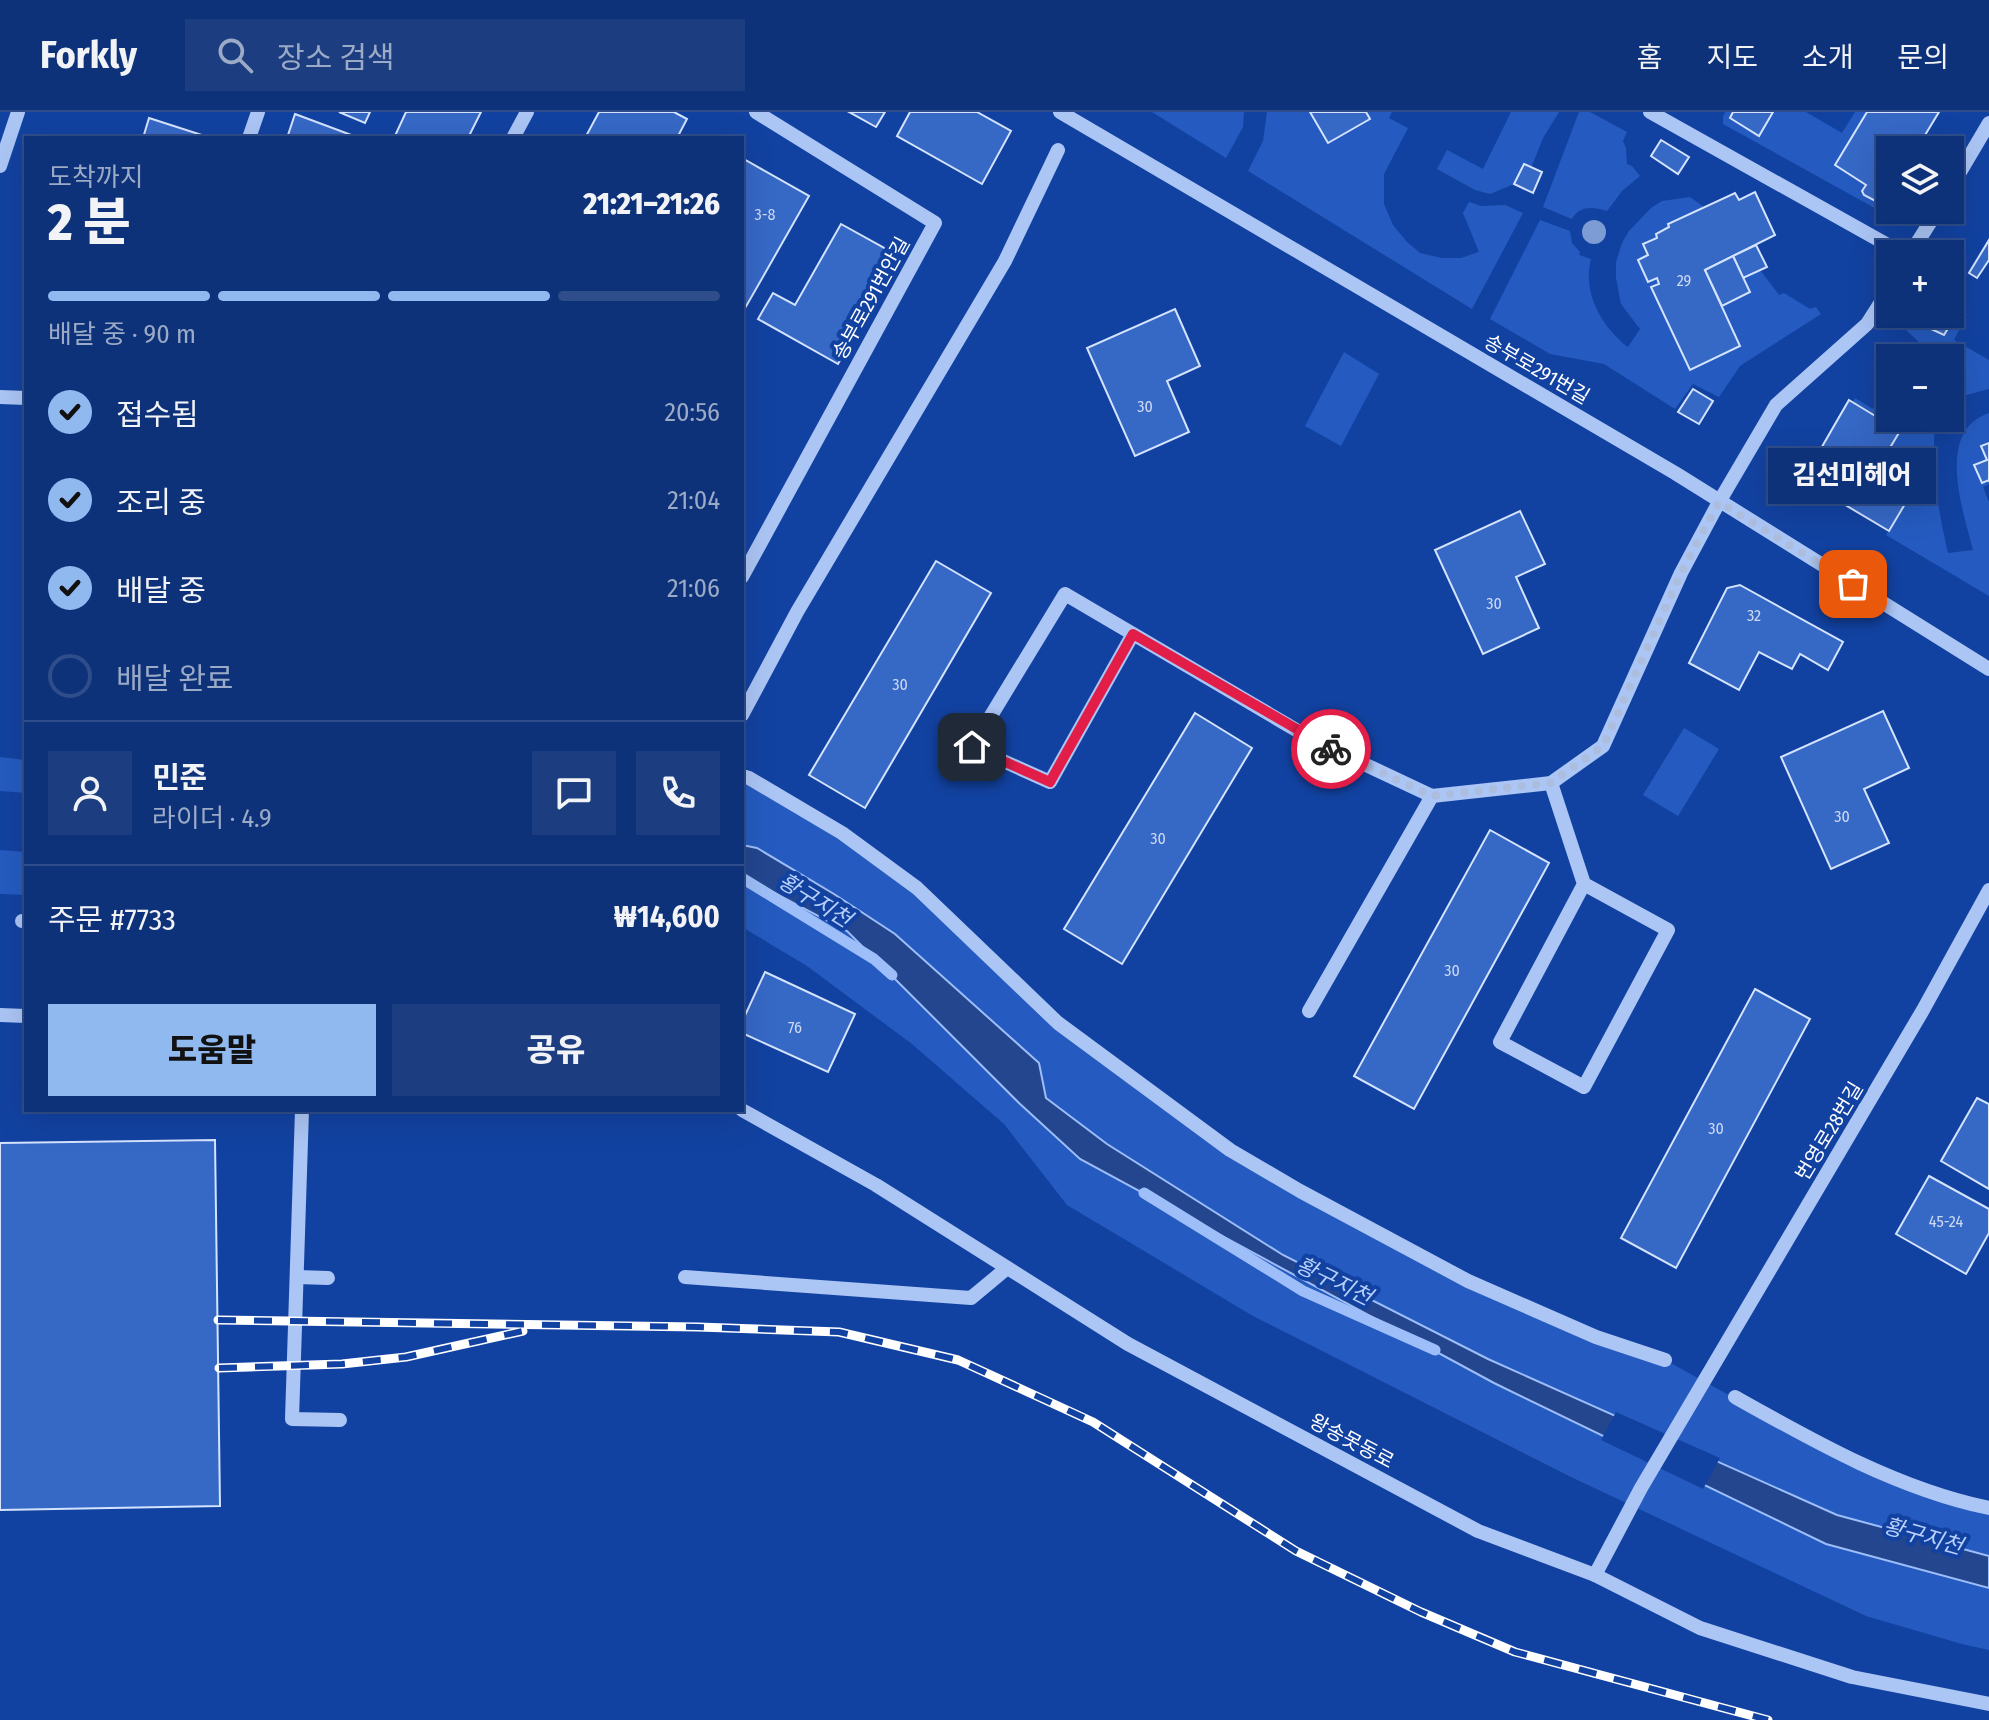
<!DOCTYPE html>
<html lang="ko">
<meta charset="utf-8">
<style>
:root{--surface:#0e3279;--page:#1c3e80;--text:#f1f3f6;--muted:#9baac6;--line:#2e4d8a;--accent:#90b9f0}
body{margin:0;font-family:"Fira Sans Condensed","Noto Sans KR",sans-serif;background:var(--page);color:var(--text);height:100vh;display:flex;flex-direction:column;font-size:30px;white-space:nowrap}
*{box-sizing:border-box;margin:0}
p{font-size:26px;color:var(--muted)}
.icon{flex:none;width:44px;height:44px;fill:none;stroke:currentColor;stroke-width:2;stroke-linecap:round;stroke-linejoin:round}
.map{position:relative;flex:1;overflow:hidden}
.panel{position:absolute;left:24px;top:24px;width:720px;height:976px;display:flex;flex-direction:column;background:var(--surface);border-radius:0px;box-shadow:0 8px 32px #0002,0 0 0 2px var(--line)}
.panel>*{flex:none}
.controls{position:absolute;left:1876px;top:24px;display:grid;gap:16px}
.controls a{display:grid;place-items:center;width:88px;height:88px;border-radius:0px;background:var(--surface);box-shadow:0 8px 32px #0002,0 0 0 2px var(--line);font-size:40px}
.pin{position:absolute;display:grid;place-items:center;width:68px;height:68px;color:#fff;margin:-34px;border-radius:16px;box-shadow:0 4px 12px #0006}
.courier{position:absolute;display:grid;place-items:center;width:80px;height:80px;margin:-40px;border:6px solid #e11d48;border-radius:50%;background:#fff;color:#222;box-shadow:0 2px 10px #0007}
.bubble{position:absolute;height:56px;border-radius:0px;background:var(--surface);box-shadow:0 8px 32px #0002,0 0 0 2px var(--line);font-size:26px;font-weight:800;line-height:56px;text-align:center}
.headline em{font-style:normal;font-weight:800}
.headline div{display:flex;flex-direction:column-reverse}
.headline{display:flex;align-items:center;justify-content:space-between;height:136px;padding:0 24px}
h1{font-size:52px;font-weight:800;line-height:60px}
.bar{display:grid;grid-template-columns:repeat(4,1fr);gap:12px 8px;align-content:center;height:96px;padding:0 24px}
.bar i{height:10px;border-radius:6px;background:var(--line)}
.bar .active{background:var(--accent)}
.bar p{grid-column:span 4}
.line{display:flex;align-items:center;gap:20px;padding:0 24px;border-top:2px solid var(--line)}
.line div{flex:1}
.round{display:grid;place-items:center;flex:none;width:84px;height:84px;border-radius:0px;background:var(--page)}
ol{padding:0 24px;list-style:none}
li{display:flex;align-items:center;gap:24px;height:88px}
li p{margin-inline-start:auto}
li .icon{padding:8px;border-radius:50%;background:var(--accent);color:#111;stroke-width:4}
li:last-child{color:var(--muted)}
li i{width:44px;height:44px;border:4px solid var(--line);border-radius:50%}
.button{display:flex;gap:16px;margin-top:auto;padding:16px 24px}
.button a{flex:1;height:92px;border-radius:0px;background:var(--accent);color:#111;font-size:32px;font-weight:800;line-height:92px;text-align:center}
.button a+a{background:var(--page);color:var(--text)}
header{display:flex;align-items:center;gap:48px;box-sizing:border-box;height:112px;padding:0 40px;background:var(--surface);border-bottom:2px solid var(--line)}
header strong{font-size:38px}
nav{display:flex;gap:44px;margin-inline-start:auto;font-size:28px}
.search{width:560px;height:72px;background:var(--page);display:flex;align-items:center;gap:20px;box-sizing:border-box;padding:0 28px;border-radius:0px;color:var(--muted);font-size:30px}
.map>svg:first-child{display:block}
.green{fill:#255bc0}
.water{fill:#23468f;stroke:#9dbef8;stroke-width:2}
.pier{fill:#1242a1}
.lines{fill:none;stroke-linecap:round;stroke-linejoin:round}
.stream{stroke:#9dbef8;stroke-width:11}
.building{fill:#3668c6;stroke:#d4e3fe;stroke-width:2}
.minor{stroke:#abc5f5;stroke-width:14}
.rail-casing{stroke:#fff;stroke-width:9}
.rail{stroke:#1242a1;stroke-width:6;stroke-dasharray:18;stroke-linecap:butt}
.tree{fill:#7d9bd4}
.done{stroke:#acbdde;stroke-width:8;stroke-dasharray:0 14.4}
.route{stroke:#e11d48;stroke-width:10}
.labels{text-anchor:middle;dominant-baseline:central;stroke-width:8;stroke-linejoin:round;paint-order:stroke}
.number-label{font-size:16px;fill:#cdd9f1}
.street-label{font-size:20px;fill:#fff;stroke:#1242a1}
.water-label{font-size:22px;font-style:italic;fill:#b8d0fb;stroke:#1242a1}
</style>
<header>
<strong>Forkly</strong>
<div class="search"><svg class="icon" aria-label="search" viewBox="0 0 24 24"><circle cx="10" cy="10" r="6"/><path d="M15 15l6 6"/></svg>장소 검색</div>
<nav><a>홈</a><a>지도</a><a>소개</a><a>문의</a></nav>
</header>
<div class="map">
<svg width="1989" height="1608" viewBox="0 0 1989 1608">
<rect width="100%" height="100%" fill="#1242a1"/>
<!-- green -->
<g class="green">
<path d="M1152,0h92l-1,15 -17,31z"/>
<path d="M1267,0h43l18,31 42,-24 -4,-7h26l-3,6 19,10 -24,46v30l9,21 14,17 13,11 22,5h19l18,-6 -16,-39 6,-11 12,4 24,-1 18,8 -51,96 -224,-138 15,-30z"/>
<path d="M1511,0h48l-16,26 -12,30 -7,-4 -10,20 -24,10 -15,-4 -38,-21 10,-19 36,19z"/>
<path d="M1579,0h11l37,20 -4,9 3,7 1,16 5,2 8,10 -18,15 -15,20c-14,-4 -27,-6 -35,8l-29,-12z"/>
<path d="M1725,0h8l-3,6 28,17 15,-23h33l36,21 13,-21h12l-32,53 31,20 -3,9 20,11 -3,6 -157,-87v-7z"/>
<path d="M1690,85l14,10 -48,26 1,5 -13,6 4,11 -10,5 10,22 9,-4 2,6 -8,4 39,82 50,-24 -18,-40 28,-13 -7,-15 17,-8 19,25 5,-2 26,16 6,-2 5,7 -81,52 -21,31 -26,-13 -18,25 -71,-45 -54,-10 -60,-35 50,-99 30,11 2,12 8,9 -1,3 12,4c-9,34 11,68 37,88l12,-18 -19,-25 -5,-26v-16l6,-19 7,-12 22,-23 11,-7z"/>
<path d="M1959,198l8,4 -13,26 35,20v29l-26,7 -13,-24v-14h-14l-31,-29 11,-13 14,10 -1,2 15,7z"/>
<path d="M1344,240l35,22 -38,72 -36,-20z"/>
<path d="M1890,267v39h46c-6,43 2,93 12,135l25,-3c-10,-40 -38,-119 16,-137v30l-8,4 6,13 -13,5 8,18 7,-3v4l-6,3 6,15v94l-103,-61 29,-48 -23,-13 7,-14 -12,-7 12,-23 -46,-28 2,-4 18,11z"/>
<path d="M1684,616l35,21 -41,67 -35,-21z"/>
<path d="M0,645l26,3v37l-26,-2z"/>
<path d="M742,664l175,112 141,135 172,127 238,131 197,79 159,87 165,61v48l-152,-41 -349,-156 -205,-104 -176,-111 -61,-46 -7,-35 -282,-215 -15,-3z"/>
<path d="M0,734l26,2v47l-26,-1z"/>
<path d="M742,764l105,55 172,172 61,56 414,224 332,161 163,44v62l-27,-6 -96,-28 -297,-140 -316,-160 -186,-111 -63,-81 -92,-80 -105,-78 -65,-39z"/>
</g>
<!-- water -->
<path class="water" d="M742,733l15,3 77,46 61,40 144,129 7,35 61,46 176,111 205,104 349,156 152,41v32l-163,-44 -332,-161 -414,-224 -61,-56 -172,-172 -105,-55z"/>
<!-- pier -->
<g class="pier">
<path d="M0,679l26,2v59l-26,-2z"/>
<path d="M1616,1300l104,46 -17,31 -102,-49z"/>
</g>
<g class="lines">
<!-- stream -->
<g class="stream">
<path d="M742,766l132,81 18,16"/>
<path d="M1144,1081l159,98 132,59"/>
</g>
</g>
<!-- building -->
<g class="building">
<path d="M339,0h31l-5,11z"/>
<path d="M406,0h75l-13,26h-74z"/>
<path d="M599,0h75l13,7 -10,19h-92z"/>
<path d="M849,0h36l-9,15z"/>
<path d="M910,0h67l34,19 -29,53 -85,-48z"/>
<path d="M1310,0h56l4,7 -42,24z"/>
<path d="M1733,0h40l-14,24 -29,-18z"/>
<path d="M1867,0h72l-23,38h-26v43l-7,12 -19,-10 -2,-4 4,-6 -31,-20z"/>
<path d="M295,2l59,22v2h-67z"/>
<path d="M149,6l62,20h-68z"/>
<path d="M1661,28l28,17 -11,17 -27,-18z"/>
<path d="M742,46l67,38 -65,114 -2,-1z"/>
<path d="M1524,52l18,8 -9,21 -19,-9z"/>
<path d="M1755,80l20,43 -70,35 35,76 -50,24 -39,-83 8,-3 -2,-6 -9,4 -10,-22 10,-5 -5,-11 14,-6 -1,-4 13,-7 -1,-3 67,-31 4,7z"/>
<path d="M841,112l45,25 5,21 -53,94 -80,-45 15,-26 22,12z"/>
<path d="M1989,128v20l-12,18 -8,-5z"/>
<path d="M1756,133l11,22 -24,11 -10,-22z"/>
<path d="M1733,144l17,36 -28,14 -17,-36z"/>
<path d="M1950,194l9,4 -15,25 -15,-7 8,-14h13z"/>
<path d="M1175,197l25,57 -33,15 22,51 -54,24 -48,-108z"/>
<path d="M1693,277l20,12 -14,23 -21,-12z"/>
<path d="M1849,288l51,31 -21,35 36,21 -26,44 -74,-44 -3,-23z"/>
<path d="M1989,331v39v-2l-7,3 -8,-18 13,-5 -6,-14z"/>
<path d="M1520,399l25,53 -29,13 23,51 -56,26 -48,-104z"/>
<path d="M936,449l55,32 -126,215 -56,-33z"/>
<path d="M1740,473l103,57 -15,28 -28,-16 -8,15 -33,-17 -20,38 -50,-27 38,-75z"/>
<path d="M1883,599l26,57 -45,21 25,54 -58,26 -50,-112z"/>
<path d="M1195,601l57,35 -130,216 -58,-35z"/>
<path d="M1490,718l59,33 -135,246 -60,-33z"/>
<path d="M765,860l90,42 -27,58 -86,-39v-11z"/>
<path d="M1755,877l55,30 -134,249 -55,-30z"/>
<path d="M1977,986l12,6v85l-48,-28z"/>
<path d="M215,1028l5,366 -220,4v-367z"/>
<path d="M1929,1064l60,33v24l-23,41 -70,-40z"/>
</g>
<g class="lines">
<!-- minor -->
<g class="minor">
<path d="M1060,0l615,361 314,196"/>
<path d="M1650,0l254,142"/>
<path d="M249,26l9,-26"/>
<path d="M513,26l14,-26"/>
<path d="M0,54l18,-54"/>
<path d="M1950,77l39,-66"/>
<path d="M1910,142l28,-44"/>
<path d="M0,285l26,1"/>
<path d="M742,465l193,-354 -179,-111"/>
<path d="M1133,522l-83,148 -78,-35 93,-153 250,147 117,55 119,-13 52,-37 78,-173 38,-71 57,-97 91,-81 23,-36"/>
<path d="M742,603l55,-103 208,-351 53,-111"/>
<path d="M742,664l7,2 93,55 75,55 141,135 172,127 70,41 168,90 128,56 69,23"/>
<path d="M1551,671l33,101 84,46 -84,157 -84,-45 84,-158"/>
<path d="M22,809h4"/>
<path d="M1309,899l123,-215"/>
<path d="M0,903l26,1"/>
<path d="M302,998l-10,309 48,1"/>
<path d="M742,998l134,75 252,159 350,187 117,44 105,53 152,49 137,27"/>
<path d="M297,1165l31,1"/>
<path d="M685,1165l286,21 36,-30"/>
<path d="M1735,1285c80,45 163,92 254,111"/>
<path d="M1595,1463l46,-87 282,-478 66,-120"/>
</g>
<!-- rail casing -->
<g class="rail-casing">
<g id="rail">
<path d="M218,1208l480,7 141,5 119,28 135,62 203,129 125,61 94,40 253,68"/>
<path d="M219,1256l123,-4 64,-7 117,-26"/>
</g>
</g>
<!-- rail -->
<use href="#rail" class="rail"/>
</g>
<!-- trees -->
<circle class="tree" cx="1594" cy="120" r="12"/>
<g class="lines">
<!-- done -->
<path class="done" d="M1331,637l101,47 119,-13 52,-37 78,-173 38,-71 134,82"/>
<!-- route -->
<path class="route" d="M972,635l78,35 83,-148 198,115"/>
</g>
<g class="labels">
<!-- number labels -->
<g class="number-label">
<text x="765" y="102">3-8</text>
<text x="1684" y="168">29</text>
<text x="1145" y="294">30</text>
<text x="1494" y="491">30</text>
<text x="1754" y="503">32</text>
<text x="900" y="572">30</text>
<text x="1842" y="704">30</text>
<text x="1158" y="726">30</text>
<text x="1452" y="858">30</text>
<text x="795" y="915">76</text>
<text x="1716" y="1016">30</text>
<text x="1946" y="1109">45-24</text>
</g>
<!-- street labels -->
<g class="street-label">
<text transform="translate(871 186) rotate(-61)">송부로291번안길</text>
<text transform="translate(1537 257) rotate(30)">송부로291번길</text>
<text transform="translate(1829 1019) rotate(-59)">번영로28번길</text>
<text transform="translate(1352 1329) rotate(28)">왕송못동로</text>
</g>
<!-- water labels -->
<g class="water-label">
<text transform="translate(815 788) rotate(32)">황구지천</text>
<text transform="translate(1334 1169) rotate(26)">황구지천</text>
<text transform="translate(1923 1424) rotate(16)">황구지천</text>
</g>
</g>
</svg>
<div class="controls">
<a><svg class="icon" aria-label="layers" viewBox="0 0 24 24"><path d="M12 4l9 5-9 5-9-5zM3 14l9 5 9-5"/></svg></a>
<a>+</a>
<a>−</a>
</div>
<div class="pin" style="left:1853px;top:472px;background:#ea580c"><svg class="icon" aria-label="bag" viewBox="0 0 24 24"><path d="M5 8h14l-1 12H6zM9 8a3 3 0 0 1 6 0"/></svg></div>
<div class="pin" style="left:972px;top:635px;background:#1f2937"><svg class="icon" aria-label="home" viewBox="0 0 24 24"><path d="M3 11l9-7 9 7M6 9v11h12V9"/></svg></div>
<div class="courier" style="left:1331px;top:637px"><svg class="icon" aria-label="bike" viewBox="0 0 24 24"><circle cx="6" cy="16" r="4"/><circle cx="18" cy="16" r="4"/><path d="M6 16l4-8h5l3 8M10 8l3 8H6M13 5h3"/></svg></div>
<div class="bubble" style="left:1768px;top:336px;width:168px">김선미헤어</div>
<section class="panel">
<div class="headline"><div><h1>2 분</h1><p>도착까지</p></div><em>21:21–21:26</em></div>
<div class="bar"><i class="active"></i><i class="active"></i><i class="active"></i><i></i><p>배달 중 · 90 m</p></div>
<ol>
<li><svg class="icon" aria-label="check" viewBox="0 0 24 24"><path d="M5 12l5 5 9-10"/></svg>접수됨<p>20:56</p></li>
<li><svg class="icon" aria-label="check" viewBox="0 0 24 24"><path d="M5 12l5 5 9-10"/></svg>조리 중<p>21:04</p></li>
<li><svg class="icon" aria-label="check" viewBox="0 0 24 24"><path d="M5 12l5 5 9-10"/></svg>배달 중<p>21:06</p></li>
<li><i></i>배달 완료</li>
</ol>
<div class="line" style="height:144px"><a class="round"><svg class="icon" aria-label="person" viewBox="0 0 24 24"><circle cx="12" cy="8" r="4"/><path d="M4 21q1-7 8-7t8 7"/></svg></a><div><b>민준</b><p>라이더 · 4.9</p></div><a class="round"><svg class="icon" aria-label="chat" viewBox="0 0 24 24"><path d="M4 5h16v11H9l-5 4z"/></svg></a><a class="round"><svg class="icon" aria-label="phone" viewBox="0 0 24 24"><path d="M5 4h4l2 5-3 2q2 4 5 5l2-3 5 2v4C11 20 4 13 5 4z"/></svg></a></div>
<div class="line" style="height:104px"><div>주문 #7733</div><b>₩14,600</b></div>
<div class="button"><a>도움말</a><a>공유</a></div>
</section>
</div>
